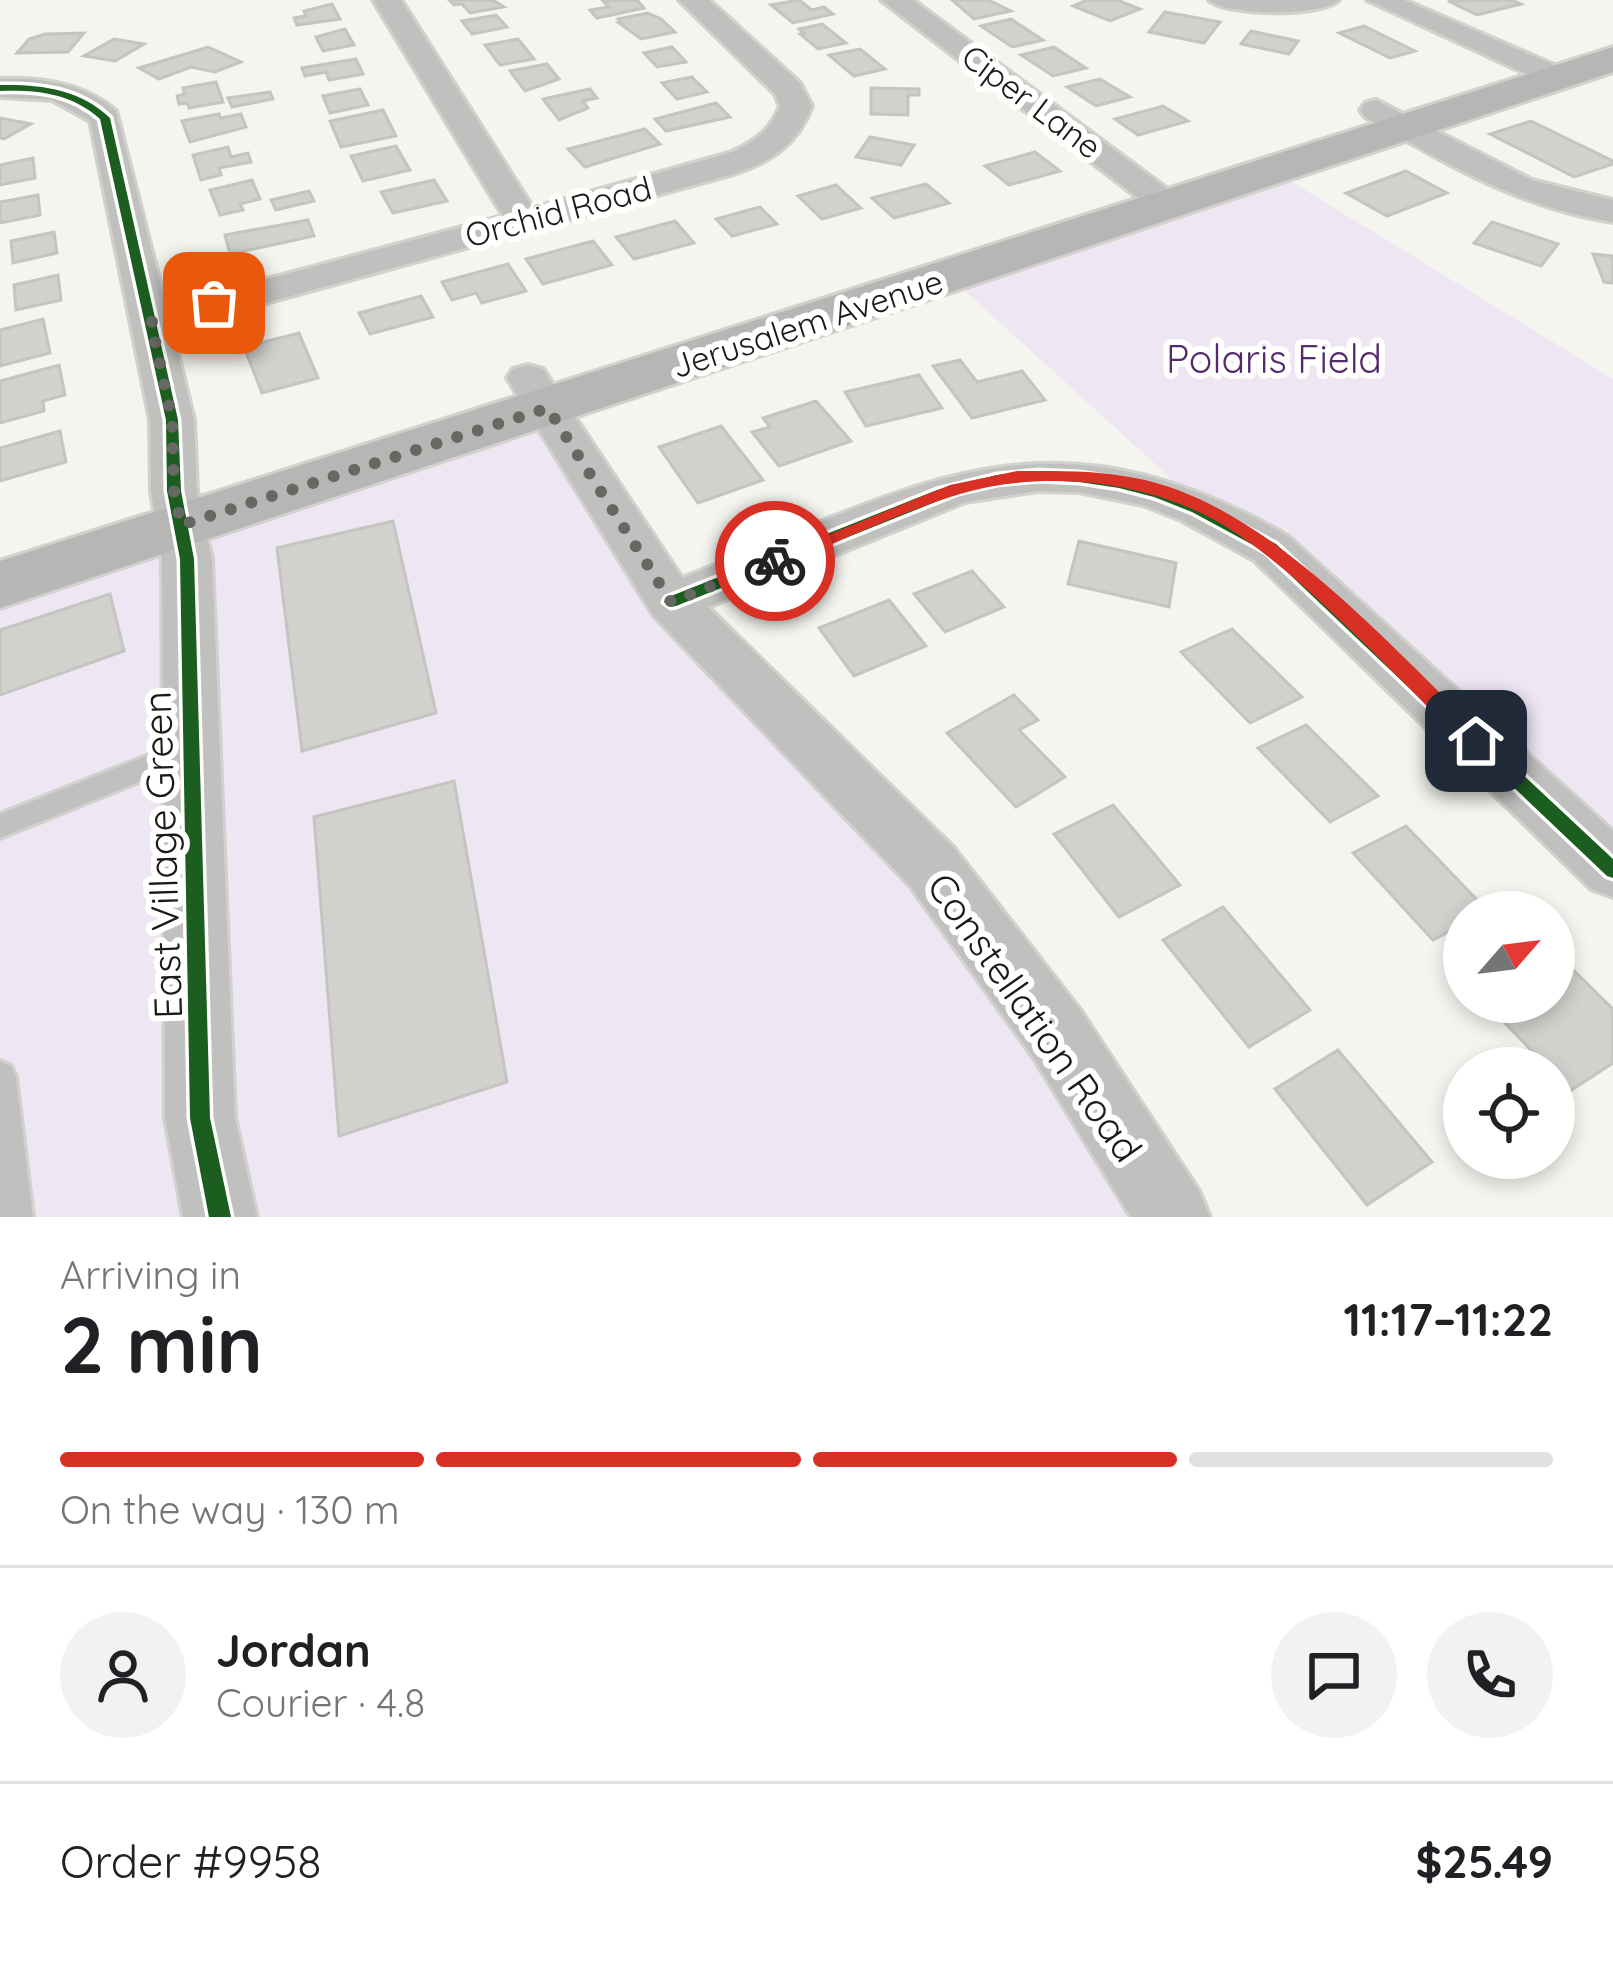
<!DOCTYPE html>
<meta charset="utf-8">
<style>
:root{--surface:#fff;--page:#f2f2f2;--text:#202124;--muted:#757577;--line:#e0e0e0;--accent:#d93025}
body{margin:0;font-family:Quicksand,sans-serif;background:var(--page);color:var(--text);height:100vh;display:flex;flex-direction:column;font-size:45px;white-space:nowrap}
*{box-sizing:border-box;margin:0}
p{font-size:39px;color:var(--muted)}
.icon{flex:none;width:66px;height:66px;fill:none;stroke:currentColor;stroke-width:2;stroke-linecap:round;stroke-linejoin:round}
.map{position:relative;height:1217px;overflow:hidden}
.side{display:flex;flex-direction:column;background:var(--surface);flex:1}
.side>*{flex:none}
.needle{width:78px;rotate:62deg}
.controls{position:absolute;left:1443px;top:891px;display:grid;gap:24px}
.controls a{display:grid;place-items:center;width:132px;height:132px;border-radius:50%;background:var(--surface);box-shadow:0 6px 18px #0003;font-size:60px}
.pin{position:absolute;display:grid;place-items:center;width:102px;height:102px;color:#fff;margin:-51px;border-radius:24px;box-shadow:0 6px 18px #0006}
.courier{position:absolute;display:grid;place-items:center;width:120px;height:120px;margin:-60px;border:9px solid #d93025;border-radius:50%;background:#fff;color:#222;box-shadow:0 3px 15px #0007}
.head em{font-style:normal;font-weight:800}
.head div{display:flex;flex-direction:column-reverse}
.head{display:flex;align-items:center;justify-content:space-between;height:204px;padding:0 60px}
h1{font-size:78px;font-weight:800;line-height:90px}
.bar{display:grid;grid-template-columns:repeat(4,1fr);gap:18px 12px;align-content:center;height:144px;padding:0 60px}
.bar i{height:15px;border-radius:9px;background:var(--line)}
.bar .on{background:var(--accent)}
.bar p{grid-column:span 4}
.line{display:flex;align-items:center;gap:30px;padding:0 60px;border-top:3px solid var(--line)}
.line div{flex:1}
.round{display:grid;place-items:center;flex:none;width:126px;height:126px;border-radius:63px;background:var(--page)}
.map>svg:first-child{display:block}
.green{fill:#efe6f4}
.building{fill:#d1d2ce;stroke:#c4c4c0;stroke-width:3}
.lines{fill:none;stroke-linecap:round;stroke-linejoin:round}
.lane-casing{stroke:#d1d1ce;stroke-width:6}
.street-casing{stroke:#d1d1ce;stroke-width:6}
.secondary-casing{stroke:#d1d1ce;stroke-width:6}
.lane{fill:#c0c0bf;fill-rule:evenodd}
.street{fill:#c0c0bf;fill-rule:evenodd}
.secondary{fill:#b6b6b4;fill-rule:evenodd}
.cycleway-casing{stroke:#fffffe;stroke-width:7}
.cycleway{fill:#1b5e20;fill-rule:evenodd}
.route{fill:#d93025}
.done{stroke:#676764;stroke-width:12;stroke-dasharray:0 21.6}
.labels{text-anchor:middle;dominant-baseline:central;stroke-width:12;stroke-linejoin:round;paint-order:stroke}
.far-street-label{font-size:33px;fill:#1a1a18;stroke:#fffffe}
.park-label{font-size:39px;fill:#532a6e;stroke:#fffffe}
.street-label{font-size:39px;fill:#1a1a18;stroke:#fffffe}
</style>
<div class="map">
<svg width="1613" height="1217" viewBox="0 0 1613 1217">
<rect width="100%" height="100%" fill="#f5f5f0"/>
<!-- green -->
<g class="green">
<path d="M1289,180l324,199v449l-329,-300 -28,10 -53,-30 -240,-219z"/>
<path d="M535,397l633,820h-1168v-650z"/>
</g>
<!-- building -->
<g class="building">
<path d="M449,0h44l11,7 -34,6 -8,-9 -8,1z"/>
<path d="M637,0l7,8 -47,10 -7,-8 19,-3 -6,-6z"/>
<path d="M799,0l13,10 12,-3 9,7 -40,9 -22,-18z"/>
<path d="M952,0h36l23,11 -37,8z"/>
<path d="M1087,0h30l23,9 -30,12 -37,-15z"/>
<path d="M1512,0l9,4 -44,11 -29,-14z"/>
<path d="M332,4l8,15 -43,6 -3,-7 12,-2 -2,-5z"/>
<path d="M1165,12l55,10 -16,21 -55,-11z"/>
<path d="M648,13l13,6 14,13 -34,7 -22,-16h3l-4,-4z"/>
<path d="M496,15l11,12 -35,7 -10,-13z"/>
<path d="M1011,19l32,21 -31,7 -31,-21z"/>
<path d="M822,24l24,19 -28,6 -18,-15 4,-1 -5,-4z"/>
<path d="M1364,26l51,25 -25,7 -51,-25z"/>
<path d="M345,29l9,16 -31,6 -7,-14z"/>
<path d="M1251,31l47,10 -9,13 -48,-10z"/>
<path d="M84,33l-16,19 -51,1 12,-14 16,-5z"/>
<path d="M114,39l30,5 -29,17 -31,-5z"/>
<path d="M518,39l16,20 -34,6 -15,-20z"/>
<path d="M208,47l33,15 -26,10 -24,-5 -32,12 -20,-11z"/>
<path d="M672,47l14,15 -29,5 -13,-14z"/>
<path d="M1054,47l32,21 -33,8 -32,-21z"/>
<path d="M860,49l25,20 -31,7 -25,-21z"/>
<path d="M356,59l7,15 -34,6 -3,-8 -21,4 -3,-8z"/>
<path d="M547,64l12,15 -34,12 -15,-20z"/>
<path d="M692,77l15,15 -30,7 -15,-16z"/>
<path d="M1100,79l30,18 -34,9 -29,-19z"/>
<path d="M216,82l7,20 -34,6 -2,-5 -8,1 -2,-8 8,-2 -2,-6z"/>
<path d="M871,88l48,1v6h-11v20l-37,-1z"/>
<path d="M360,89l8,16 -38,8 -7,-17z"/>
<path d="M590,89l7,9 -14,3 5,7 -29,12 -16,-21z"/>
<path d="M270,92l3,7 -41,8 -4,-9z"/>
<path d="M716,103l14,14 -64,14 -11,-12z"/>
<path d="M1163,106l25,15 -50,14 -23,-16z"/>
<path d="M383,110l13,26 -55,11 -11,-26z"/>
<path d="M219,114l2,4 20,-4 5,13 -56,15 -8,-21z"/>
<path d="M0,118l31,6 -27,15 -4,-1z"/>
<path d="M1531,121l82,40v3l-39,13 -84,-43z"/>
<path d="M645,129l15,15 -75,23 -17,-18z"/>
<path d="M870,137l44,8 -13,20 -45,-8z"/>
<path d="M396,146l14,24 -47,11 -12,-25z"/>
<path d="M228,147l3,10 17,-4 3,9 -32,6 2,7 -20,5 -8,-25z"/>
<path d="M1035,152l25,19 -51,14 -24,-19z"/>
<path d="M33,158l2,20 -35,7v-20z"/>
<path d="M1406,171l41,22 -60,23 -41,-23z"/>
<path d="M252,180l8,19 -20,5 3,6 -23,5 -10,-25z"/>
<path d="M434,180l13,21 -54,12 -12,-21z"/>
<path d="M926,184l23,19 -55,15 -22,-20z"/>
<path d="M836,185l25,23 -39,11 -24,-23z"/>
<path d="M309,191l5,10 -38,9 -5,-10z"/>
<path d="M38,195l2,20 -40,8v-21z"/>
<path d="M760,207l17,17 -45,12 -16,-17z"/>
<path d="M308,220l6,16 -84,18 -5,-19z"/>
<path d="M675,221l19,22 -60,16 -18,-22z"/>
<path d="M1492,222l66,22 -17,22 -67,-23z"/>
<path d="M54,232l3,21 -44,10 -2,-22z"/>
<path d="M593,241l19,24 -69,19 -17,-25z"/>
<path d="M1593,254l20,2v27l-9,-1z"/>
<path d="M508,264l18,27 -44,12 -6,-10 -24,7 -10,-18z"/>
<path d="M58,275l3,25 -45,10 -2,-25z"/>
<path d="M421,296l12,21 -63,17 -11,-21z"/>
<path d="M43,319l7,34 -50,13v-36z"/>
<path d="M299,333l19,45 -56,15 -18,-46z"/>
<path d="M960,360l17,22 45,-11 23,29 -73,18 -39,-52z"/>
<path d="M59,365l6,30 -22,6 1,10 -44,12v-42z"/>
<path d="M919,375l23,33 -76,18 -21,-34z"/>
<path d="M816,401l35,40 -72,25 -27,-34 18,-5 -7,-9z"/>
<path d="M721,426l42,54 -65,23 -39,-56z"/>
<path d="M60,431l6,31 -66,19v-33z"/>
<path d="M393,521l43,192 -134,38 -25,-203z"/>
<path d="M1079,541l97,22 -7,44 -101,-23z"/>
<path d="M972,571l32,36 -59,25 -31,-38z"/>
<path d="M110,594l14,57 -124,44v-65z"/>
<path d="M889,600l37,46 -72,30 -35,-48z"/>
<path d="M1232,629l70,68 -52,26 -69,-71z"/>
<path d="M1014,695l24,25 -19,10 46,47 -49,30 -69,-74z"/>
<path d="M1306,725l72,71 -48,26 -72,-74z"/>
<path d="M454,781l53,301 -168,54 -25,-319z"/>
<path d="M1113,805l67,80 -61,32 -65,-83z"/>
<path d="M1406,826l81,84 -23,2v11l-31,17 -80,-87z"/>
<path d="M1223,907l87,103 -61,37 -86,-107z"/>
<path d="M1554,951l59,58v54l-43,28 -16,-17v-6h-6l-63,-66h69z"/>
<path d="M1338,1050l94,112 -65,43 -92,-116z"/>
</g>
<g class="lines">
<!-- lane casing -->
<g class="lane-casing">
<g id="lane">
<path d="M189,739l9,3 4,8 -4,8 -198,80v-24z"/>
<path d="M0,1061l11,5 5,11 17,140h-33z"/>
</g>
</g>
<!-- street casing -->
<g class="street-casing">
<g id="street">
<path d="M373,0h28l132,208 196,-55c25,-11 41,-22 51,-47l-5,-12 -96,-94h30l91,83 12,23c-14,37 -38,54 -75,67l-565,156 22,91 3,71 15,68 23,559 22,99h-74l-18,-99 -3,-559 -11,-68 -1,-71 -60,-299 -38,-21 -52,-3v-18c42,-2 84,4 116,32l50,195 337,-90z"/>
<path d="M881,0h32l273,203 -5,8h-26z"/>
<path d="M1209,0h130c-17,17 -113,16 -130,0z"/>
<path d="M1367,0h37l164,71 4,6 -15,9 -11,-3z"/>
<path d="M1376,100l156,80 81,20v22c-93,-14 -168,-59 -248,-105l-5,-7 5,-7z"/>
<path d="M528,365l15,4 139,209c235,-91 362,-182 606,-42l325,295v66l-22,-8 -337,-329 -73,-40 -38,-15 -64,-13 -41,-1 -73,11 -257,105 246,241 127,163 118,180 11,26h-79l-98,-160 -123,-171 -257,-271 -146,-237 6,-9z"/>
</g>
</g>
<!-- secondary casing -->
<g class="secondary-casing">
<path id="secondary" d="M1613,47v25l-1613,536v-47z"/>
</g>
<!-- lane -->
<use href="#lane" class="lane"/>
<!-- street -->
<use href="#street" class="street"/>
<!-- secondary -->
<use href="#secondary" class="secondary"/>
<!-- cycleway casing -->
<g class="cycleway-casing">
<g id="cycleway">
<path d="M0,85c40,-1 80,4 110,33l68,302 3,71 13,68 16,559 21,99h-22l-19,-99 -10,-559 -13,-68 -1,-71 -66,-301c-29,-26 -63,-29 -100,-28z"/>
<path d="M1038,471l41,2 40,6 45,12 38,14 74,39 337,315v19l-6,-2 -341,-324 -74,-40 -38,-15 -35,-9 -40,-6 -41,-2 -41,4 -39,9 -282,113 -5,1 -7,-5 2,-4 271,-108 60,-15z"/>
</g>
</g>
<!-- cycleway -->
<use href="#cycleway" class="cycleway"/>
</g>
<!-- route -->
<path class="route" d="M1017,471c40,0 79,-1 118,7 133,25 253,168 349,257v12h-15c-72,-68 -161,-169 -244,-221 -75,-46 -181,-57 -265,-32 -61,18 -120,48 -178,71h-14l-3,-4 185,-76z"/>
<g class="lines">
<!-- done -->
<path class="done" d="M214,303l-63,19 21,98 2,71 7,34 367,-117 123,194 104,-41"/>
</g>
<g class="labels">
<!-- far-street labels -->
<g class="far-street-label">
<text transform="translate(1032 101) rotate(37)">Ciper Lane</text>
<text transform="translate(558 211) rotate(-15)">Orchid Road</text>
<text transform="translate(807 323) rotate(-18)">Jerusalem Avenue</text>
</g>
<!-- park labels -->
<g class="park-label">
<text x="1274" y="358">Polaris Field</text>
</g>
<!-- street labels -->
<g class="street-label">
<text transform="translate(162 855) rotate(-92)">East Village Green</text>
<text transform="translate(1035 1017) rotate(55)">Constellation Road</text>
</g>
</g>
</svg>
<div class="controls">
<a><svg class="needle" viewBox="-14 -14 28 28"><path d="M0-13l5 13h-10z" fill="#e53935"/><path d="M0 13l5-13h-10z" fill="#757577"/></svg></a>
<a><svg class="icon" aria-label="locate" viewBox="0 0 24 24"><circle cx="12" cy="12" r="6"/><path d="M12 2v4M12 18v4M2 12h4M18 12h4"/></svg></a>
</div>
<div class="pin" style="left:214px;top:303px;background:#ea580c"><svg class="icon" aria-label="bag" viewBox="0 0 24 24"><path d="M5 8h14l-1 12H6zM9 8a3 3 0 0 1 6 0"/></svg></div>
<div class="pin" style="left:1476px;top:741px;background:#1f2937"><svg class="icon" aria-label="home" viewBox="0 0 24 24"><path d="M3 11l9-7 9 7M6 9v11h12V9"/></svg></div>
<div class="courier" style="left:775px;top:561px"><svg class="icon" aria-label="bike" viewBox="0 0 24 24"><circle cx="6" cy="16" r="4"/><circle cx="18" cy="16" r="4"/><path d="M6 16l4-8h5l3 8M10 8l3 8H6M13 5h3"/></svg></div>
</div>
<section class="side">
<div class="head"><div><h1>2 min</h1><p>Arriving in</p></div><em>11:17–11:22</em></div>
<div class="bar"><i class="on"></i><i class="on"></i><i class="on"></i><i></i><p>On the way · 130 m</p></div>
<div class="line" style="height:216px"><a class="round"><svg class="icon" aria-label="person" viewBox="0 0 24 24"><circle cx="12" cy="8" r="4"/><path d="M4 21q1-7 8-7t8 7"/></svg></a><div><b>Jordan</b><p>Courier · 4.8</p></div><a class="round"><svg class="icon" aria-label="chat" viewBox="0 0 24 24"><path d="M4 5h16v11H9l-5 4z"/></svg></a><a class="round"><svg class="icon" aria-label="phone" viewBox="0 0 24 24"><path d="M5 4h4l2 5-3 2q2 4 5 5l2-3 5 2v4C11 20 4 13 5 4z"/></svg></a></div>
<div class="line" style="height:156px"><div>Order #9958</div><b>$25.49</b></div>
</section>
